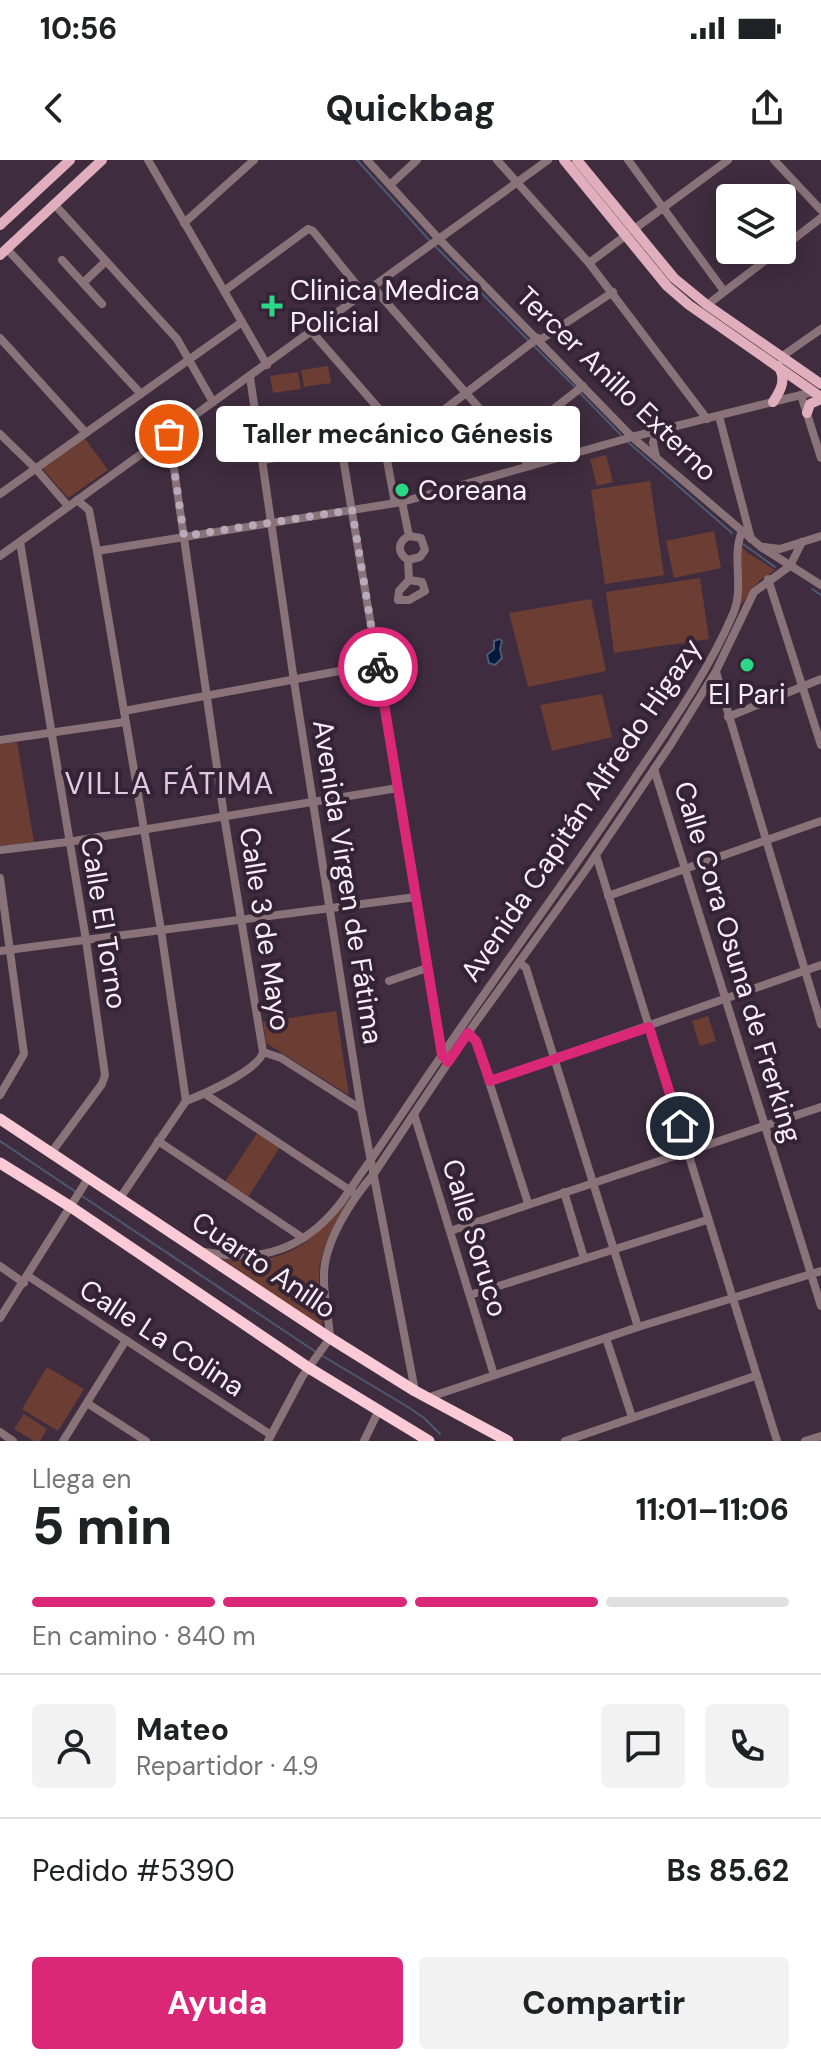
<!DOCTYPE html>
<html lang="es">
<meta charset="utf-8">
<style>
:root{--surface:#fff;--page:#f2f2f2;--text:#202124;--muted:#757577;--line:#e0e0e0;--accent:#db2777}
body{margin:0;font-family:"DM Sans",sans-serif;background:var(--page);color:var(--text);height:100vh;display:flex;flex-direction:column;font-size:30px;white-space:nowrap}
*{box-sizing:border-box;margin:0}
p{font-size:26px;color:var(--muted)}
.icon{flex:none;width:44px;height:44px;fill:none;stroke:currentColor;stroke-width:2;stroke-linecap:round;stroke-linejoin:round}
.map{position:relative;height:1281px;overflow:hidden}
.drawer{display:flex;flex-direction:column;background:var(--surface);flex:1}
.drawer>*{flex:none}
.controls{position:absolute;left:716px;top:24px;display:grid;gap:16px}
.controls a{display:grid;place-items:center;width:80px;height:80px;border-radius:8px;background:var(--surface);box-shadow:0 4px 20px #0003;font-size:40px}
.pin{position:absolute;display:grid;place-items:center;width:68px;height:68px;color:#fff;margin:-34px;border:4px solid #fff;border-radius:50%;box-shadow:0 2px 8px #0007}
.courier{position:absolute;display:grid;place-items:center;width:80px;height:80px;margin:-40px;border:6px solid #db2777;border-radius:50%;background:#fff;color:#222;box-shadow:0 2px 10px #0007}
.bubble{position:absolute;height:56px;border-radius:8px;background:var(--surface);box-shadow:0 4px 20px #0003;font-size:26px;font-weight:800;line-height:56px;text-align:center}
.headline em{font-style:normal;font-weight:800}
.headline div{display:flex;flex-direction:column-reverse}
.headline{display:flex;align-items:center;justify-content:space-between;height:136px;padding:0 32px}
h1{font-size:52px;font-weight:800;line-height:60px}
.bar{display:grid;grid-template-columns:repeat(4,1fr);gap:12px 8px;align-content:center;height:96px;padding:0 32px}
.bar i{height:10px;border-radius:6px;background:var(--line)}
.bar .on{background:var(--accent)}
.bar p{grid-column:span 4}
.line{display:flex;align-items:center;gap:20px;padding:0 32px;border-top:2px solid var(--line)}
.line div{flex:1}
.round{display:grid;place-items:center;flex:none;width:84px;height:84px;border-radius:8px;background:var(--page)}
.primary-button{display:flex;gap:16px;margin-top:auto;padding:16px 32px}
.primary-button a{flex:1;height:92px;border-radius:8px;background:var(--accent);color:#fff;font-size:32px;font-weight:800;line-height:92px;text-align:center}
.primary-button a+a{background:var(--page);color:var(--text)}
.status{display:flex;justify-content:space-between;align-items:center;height:56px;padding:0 40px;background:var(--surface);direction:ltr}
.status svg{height:22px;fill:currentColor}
header{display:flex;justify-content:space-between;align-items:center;height:104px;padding:0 32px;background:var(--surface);font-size:36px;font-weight:800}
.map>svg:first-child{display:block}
.green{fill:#6c3d33}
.water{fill:#03193b;stroke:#4d5974;stroke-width:2}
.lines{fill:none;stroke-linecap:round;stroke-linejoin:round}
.stream{stroke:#4d5974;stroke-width:2}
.minor{stroke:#8a7279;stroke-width:8}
.major{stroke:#e0aebc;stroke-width:10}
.highway{stroke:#facad7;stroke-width:11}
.done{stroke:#b9aab9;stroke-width:8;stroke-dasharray:0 14.4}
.route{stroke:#db2777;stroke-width:10}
.poi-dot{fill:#2ad885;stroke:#342335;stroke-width:3}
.labels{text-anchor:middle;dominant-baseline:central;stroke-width:8;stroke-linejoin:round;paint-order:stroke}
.poi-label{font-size:28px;fill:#faeefa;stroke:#342335;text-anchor:start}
.street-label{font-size:28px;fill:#faeefa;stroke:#342335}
.neighbourhood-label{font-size:30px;letter-spacing:2px;fill:#e1cae1;stroke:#342335}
</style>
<div class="status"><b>10:56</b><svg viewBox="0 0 49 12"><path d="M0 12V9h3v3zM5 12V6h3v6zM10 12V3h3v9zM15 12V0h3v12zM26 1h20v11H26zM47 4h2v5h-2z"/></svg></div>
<header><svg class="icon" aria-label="back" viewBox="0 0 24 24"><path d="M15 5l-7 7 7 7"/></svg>Quickbag<svg class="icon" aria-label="share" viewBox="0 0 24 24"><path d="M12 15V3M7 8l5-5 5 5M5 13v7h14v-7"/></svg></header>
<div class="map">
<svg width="821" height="1281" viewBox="0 0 821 1281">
<rect width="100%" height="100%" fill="#3f2d3f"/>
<!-- green -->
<g class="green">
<path d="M328,206l3,17 -27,4 -3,-17z"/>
<path d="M298,212l3,17 -28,4 -3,-17z"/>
<path d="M83,276l25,34 -40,28 -26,-30z"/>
<path d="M606,295l7,27 -16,4 -7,-27z"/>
<path d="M650,321l14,94 -59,9 -14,-94z"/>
<path d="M714,371l7,37 -47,10 -8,-37z"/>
<path d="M741,386l7,7 27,17 -16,11 -18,24 -3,-1 4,-19z"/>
<path d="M700,418l9,61 -95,14 -8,-61z"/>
<path d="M591,439l15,72 -78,16 -19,-74z"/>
<path d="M602,534l10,43 -60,14 -12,-46z"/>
<path d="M17,582l17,100 -34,4v-102z"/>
<path d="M336,851l13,84 -83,-52 -3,-21z"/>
<path d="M708,856l8,25 -16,5 -8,-25z"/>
<path d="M258,972l22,15 -32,50 -23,-15z"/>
<path d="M356,1034c-17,26 -36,49 -37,81 0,18 5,34 3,52l-100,-68c37,6 72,-2 98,-30 11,-12 22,-26 36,-35z"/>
<path d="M47,1207l37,22 -26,42 -36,-22z"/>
<path d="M24,1254l23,15 -7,12h-6l-20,-12z"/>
</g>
<!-- water -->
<path class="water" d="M499,479l3,2 -2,8 2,9 -7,7 -6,-2 -2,-8 7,-6v-8z"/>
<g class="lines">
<!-- stream -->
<g class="stream">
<path d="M357,0l74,82"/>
<path d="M436,87l94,95"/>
<path d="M534,186l41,41"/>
<path d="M579,232l42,43"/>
<path d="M629,283l103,90"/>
<path d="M743,384l32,23"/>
<path d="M812,429l9,6"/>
<path d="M0,981l76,51"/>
<path d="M82,1036l234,156"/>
<path d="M321,1195l87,52 16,11 16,16"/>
</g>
<!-- minor -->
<g class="minor">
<path d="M148,0l119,205"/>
<path d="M367,0l72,79 193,198 129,110 60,38"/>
<path d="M497,0l92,103 118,156"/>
<path d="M628,0l96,131"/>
<path d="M774,0l47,50"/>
<path d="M390,25l27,-25"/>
<path d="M55,45l122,134 36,63"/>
<path d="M184,63l70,-63"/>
<path d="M633,70l95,-70"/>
<path d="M782,88l39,-30"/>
<path d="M7,89l134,145"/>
<path d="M62,100l40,44"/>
<path d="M589,103l36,-27"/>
<path d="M83,123l22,-21"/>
<path d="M373,127l157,179"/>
<path d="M224,131l84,-62 5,2 51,63"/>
<path d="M707,145l72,-55"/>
<path d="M312,172l87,100"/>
<path d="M0,178l86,95"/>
<path d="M540,180l73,-48"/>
<path d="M781,197l40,-28"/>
<path d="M250,217l44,304 67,428 54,282"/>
<path d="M801,235l20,63"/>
<path d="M719,256l32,123"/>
<path d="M656,271l-3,12 3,14"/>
<path d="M0,274l36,35 32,37"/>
<path d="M169,274l55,382 39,236c-4,18 -59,42 -77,49"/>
<path d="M383,279l12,64"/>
<path d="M510,283l73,-57"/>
<path d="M341,286l102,610"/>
<path d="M263,300l120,-21 16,-7 12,3 127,-97"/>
<path d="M0,334l242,-172"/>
<path d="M77,340l12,10 8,41 64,379 25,171"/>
<path d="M402,342l7,34"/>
<path d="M409,376c-12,6 -12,17 -1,24l1,20"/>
<path d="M20,382l66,398 19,135 -3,9 -51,69"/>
<path d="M764,387l16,2 41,-13"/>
<path d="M97,391l305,-49 230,-65 181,-45"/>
<path d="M0,396l548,-396"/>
<path d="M408,400l12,-3 5,-7 -4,-12 -12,-2"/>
<path d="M768,419l53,166"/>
<path d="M409,420l13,2 3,9 -16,9h-11l1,-9z"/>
<path d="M716,512l105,352"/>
<path d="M124,551l253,-47"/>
<path d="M728,557l93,-38"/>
<path d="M0,580l125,-18"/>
<path d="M654,609l167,537"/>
<path d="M0,690l68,-8 330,-54"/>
<path d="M596,695l181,586"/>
<path d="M0,718l24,176 -24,41"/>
<path d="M608,736l213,-75"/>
<path d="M0,791l416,-54"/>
<path d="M519,802l7,6 112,359"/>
<path d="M389,821l38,-13"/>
<path d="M468,873l8,8 52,162"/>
<path d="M263,892l18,6 80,51"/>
<path d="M490,921l331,-116"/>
<path d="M205,934l149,99"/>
<path d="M414,954l80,261"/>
<path d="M158,981l145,97"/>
<path d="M564,1032l20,66"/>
<path d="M120,1038l66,-97"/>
<path d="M450,1071l371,-124"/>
<path d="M205,1092c43,8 79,4 113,-25 18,-15 29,-33 42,-52 28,-39 54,-80 82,-120 64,-94 132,-185 194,-279 35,-52 72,-104 97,-162 12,-27 -2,-56 9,-83"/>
<path d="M0,1106l24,17"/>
<path d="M28,1116l243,159"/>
<path d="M470,1135l237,-75"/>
<path d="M0,1158l89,-141"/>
<path d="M606,1178l26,79"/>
<path d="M427,1238l211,-71 183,-56"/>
<path d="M87,1243l59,38"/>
<path d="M0,1272l13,9"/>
<path d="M63,1281l63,-101"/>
<path d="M268,1281l34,-64 28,-39c-1,-21 -7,-42 -6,-63 0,-33 28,-76 49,-100l95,-142 117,-162 86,-127 45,-73 38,-79 36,-26 12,-24"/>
<path d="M364,1281l14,-29"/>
<path d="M565,1281l190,-65"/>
<path d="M805,1281l16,-5"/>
</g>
<!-- major -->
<g class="major">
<path d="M564,0l103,126 22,19 132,92"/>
<path d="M577,0l97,118 33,27 114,79"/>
<path d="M0,65l70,-65"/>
<path d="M0,95l102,-95"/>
<path d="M773,242c8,-12 14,-23 5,-36"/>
<path d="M807,253l3,-9 11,-5"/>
</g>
<!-- highway -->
<g class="highway">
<path d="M0,959l330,219 85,53 93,50"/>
<path d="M0,1003l71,44 238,161 120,73"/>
</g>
</g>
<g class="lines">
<!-- done -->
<path class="done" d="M169,274l15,102 168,-26 26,157"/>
<!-- route -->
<path class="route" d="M378,507l64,388 6,7 20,-29 8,8 14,40 159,-54 31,99"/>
</g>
<!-- markers -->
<g class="poi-dot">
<path d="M268 134h8v8h8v8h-8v8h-8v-8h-8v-8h8z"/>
<circle cx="402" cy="330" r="8"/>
<circle cx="747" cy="505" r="8"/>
</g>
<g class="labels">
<!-- poi labels -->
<g class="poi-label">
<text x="290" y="130">Clinica Medica<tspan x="290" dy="32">Policial</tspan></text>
<text x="418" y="330">Coreana</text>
<text x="747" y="534" text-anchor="middle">El Pari</text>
</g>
<!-- street labels -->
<g class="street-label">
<text transform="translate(617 224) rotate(44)">Tercer Anillo Externo</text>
<text transform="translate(581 650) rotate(-56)">Avenida Capitán Alfredo Higazy</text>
<text transform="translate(348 722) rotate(81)">Avenida Virgen de Fátima</text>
<text transform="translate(104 763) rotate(81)">Calle El Torno</text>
<text transform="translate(265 769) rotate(81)">Calle 3 de Mayo</text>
<text transform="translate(738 802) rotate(73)">Calle Cora Osuna de Frerking</text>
<text transform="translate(475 1078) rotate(73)">Calle Soruco</text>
<text transform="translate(264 1105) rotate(34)">Cuarto Anillo</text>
<text transform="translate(162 1178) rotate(33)">Calle La Colina</text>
</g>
<!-- neighbourhood labels -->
<g class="neighbourhood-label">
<text x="170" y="623">VILLA FÁTIMA</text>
</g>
</g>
</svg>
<div class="controls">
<a><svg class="icon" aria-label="layers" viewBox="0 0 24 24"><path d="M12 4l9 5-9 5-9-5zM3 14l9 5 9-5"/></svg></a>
</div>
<div class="pin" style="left:169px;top:274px;background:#ea580c"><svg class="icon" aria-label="bag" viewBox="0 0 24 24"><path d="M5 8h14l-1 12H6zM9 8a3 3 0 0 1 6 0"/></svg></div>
<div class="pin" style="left:680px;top:966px;background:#1f2937"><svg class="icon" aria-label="home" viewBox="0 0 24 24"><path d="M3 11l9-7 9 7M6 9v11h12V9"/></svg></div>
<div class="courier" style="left:378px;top:507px"><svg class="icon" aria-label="bike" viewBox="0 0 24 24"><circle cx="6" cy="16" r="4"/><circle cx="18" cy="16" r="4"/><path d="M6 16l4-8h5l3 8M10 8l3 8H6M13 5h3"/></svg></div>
<div class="bubble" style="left:216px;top:246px;width:364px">Taller mecánico Génesis</div>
</div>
<section class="drawer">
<div class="headline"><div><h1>5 min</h1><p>Llega en</p></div><em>11:01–11:06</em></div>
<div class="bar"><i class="on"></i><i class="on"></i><i class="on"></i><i></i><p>En camino · 840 m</p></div>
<div class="line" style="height:144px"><a class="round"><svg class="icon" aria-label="person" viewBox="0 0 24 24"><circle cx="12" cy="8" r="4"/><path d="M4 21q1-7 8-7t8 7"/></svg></a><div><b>Mateo</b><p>Repartidor · 4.9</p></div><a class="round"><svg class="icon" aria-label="chat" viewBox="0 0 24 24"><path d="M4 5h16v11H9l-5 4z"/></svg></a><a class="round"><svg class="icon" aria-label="phone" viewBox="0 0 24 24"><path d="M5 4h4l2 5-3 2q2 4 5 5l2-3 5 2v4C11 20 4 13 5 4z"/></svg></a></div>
<div class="line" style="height:104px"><div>Pedido #5390</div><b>Bs 85.62</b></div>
<div class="primary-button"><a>Ayuda</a><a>Compartir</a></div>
</section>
